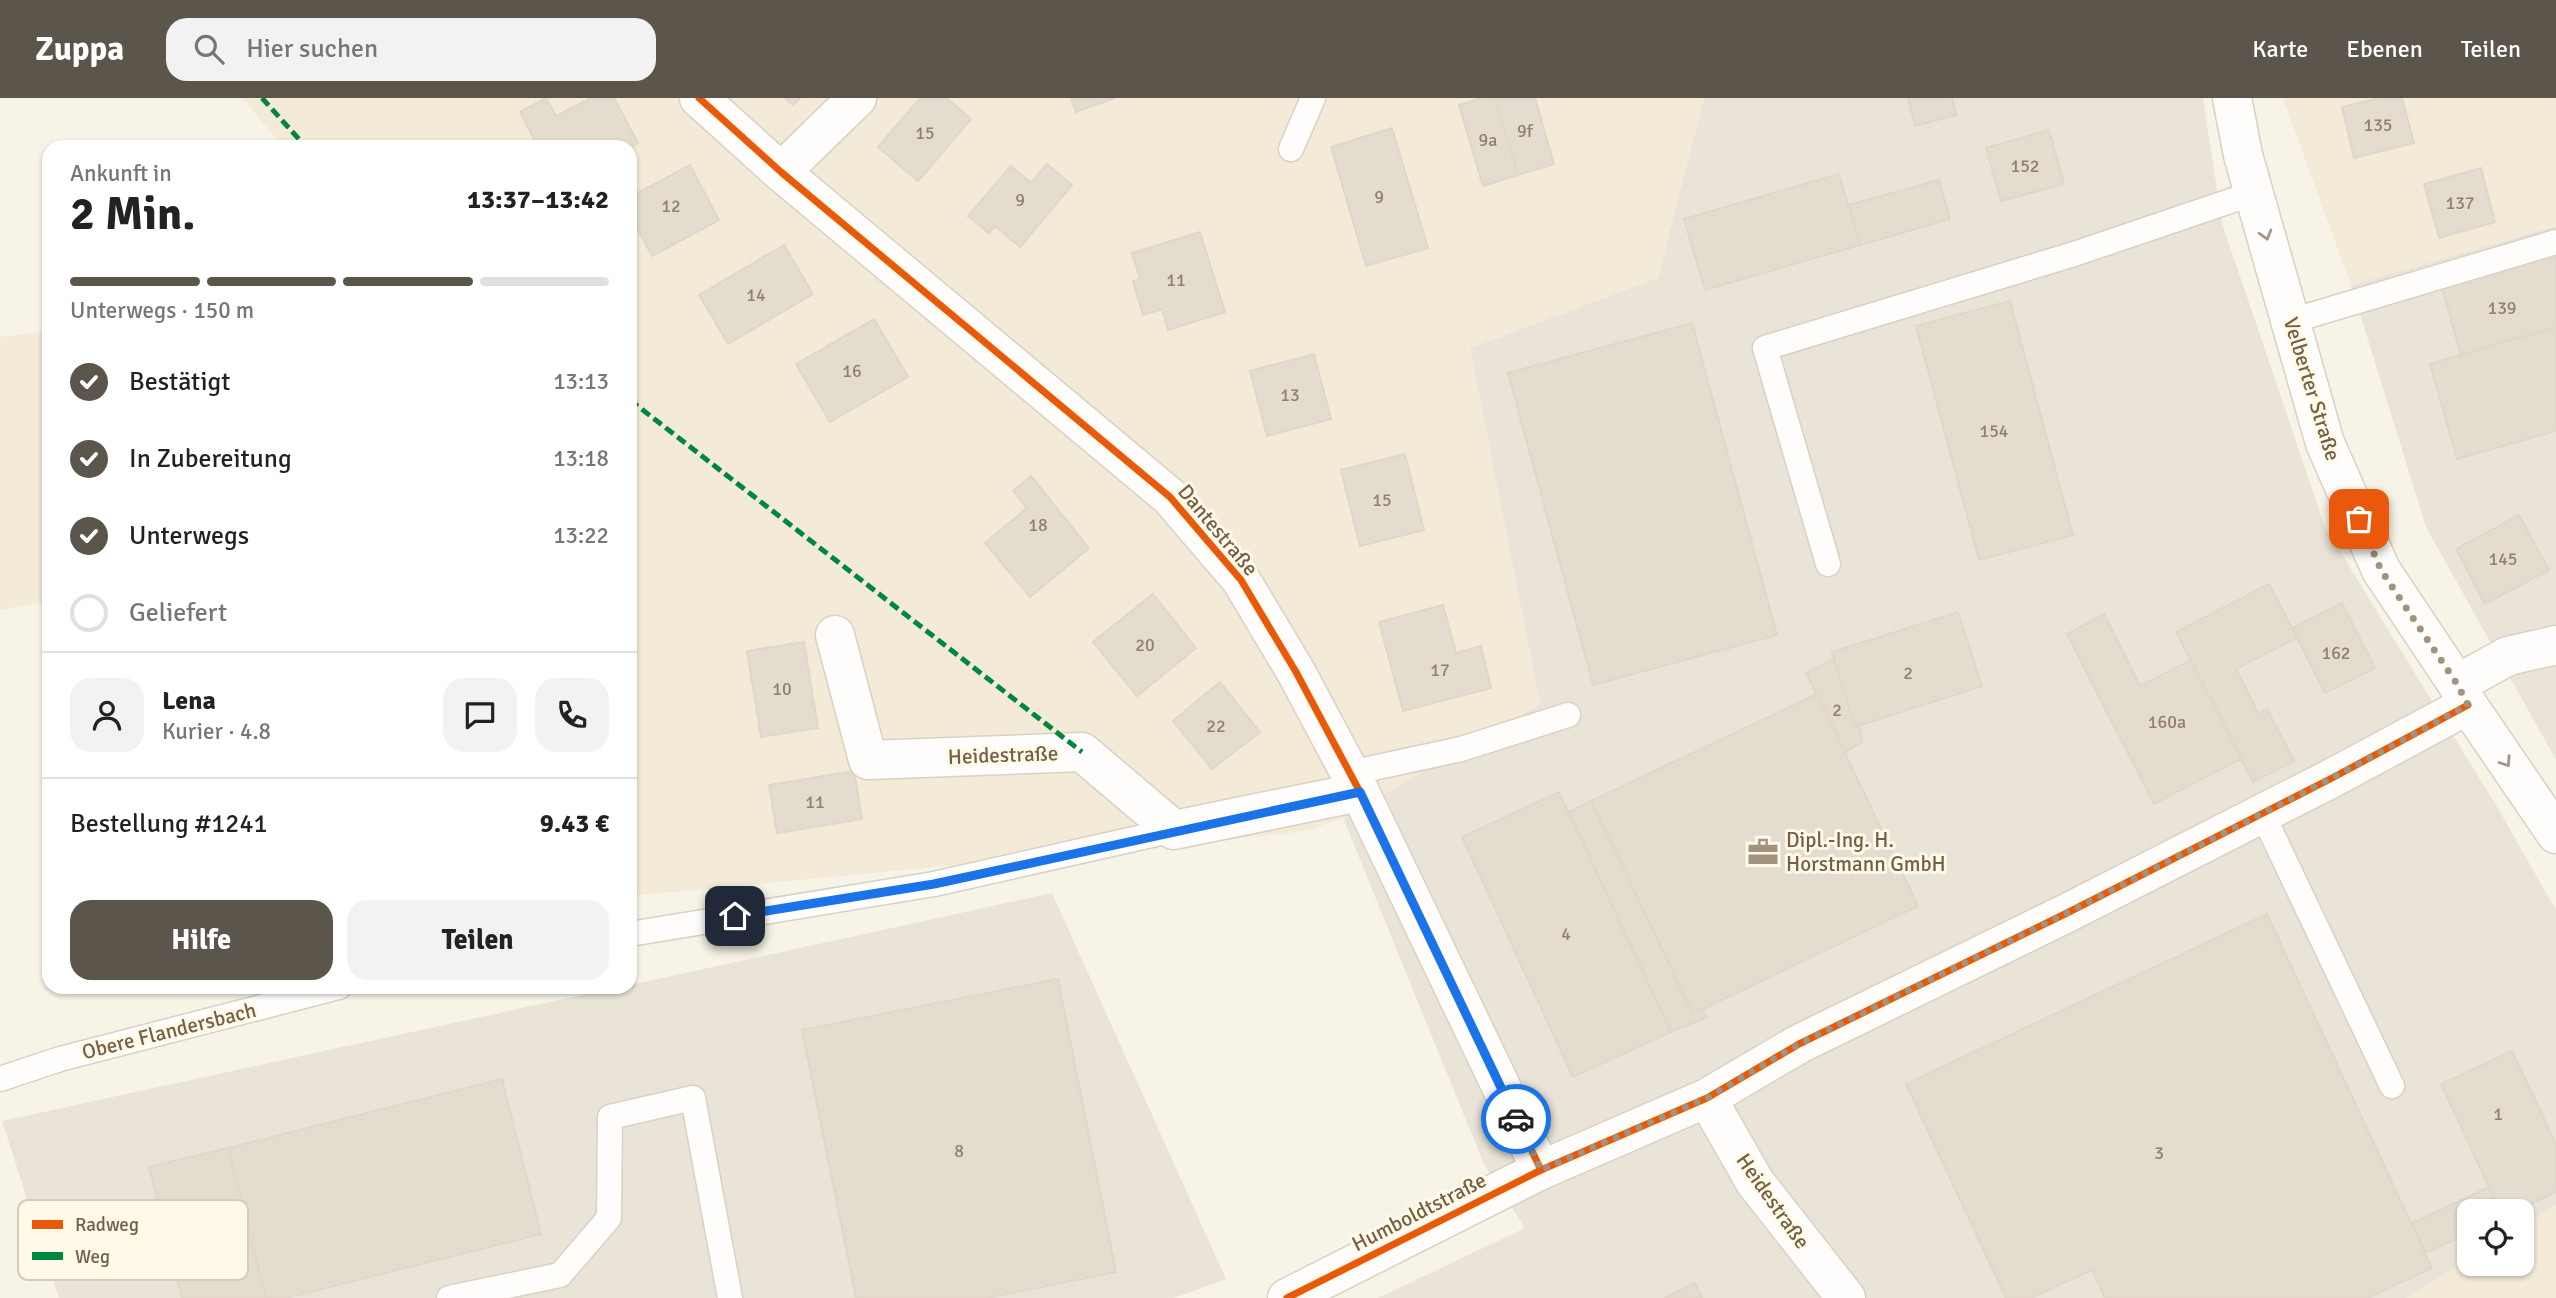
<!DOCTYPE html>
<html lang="de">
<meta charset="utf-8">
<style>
:root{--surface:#fff;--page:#f2f2f2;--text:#222;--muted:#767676;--line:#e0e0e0;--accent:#5c554c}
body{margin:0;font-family:Signika,sans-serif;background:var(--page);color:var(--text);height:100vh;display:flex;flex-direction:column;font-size:26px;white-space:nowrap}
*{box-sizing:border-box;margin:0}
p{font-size:23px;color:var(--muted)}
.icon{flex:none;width:38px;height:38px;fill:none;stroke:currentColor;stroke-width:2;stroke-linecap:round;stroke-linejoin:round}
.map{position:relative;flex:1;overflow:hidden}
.sheet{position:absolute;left:42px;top:42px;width:595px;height:854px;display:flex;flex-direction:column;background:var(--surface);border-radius:21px;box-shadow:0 2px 5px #0004}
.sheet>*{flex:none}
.buttons{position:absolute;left:2457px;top:1101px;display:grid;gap:14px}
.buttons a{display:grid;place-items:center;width:77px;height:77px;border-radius:14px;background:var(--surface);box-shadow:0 2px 5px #0004;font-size:35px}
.pin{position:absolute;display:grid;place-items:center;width:60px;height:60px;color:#fff;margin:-30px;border-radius:14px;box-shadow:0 4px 10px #0006}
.courier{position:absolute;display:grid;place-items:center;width:70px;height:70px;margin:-35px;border:5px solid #1a73e8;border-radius:50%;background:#fff;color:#222;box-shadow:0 2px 9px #0007}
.head em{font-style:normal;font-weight:700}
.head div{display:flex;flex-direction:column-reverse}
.head{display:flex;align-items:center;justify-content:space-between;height:119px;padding:0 28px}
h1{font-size:46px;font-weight:700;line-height:52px}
.bar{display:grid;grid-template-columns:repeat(4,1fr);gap:10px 7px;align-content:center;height:84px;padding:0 28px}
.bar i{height:9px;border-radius:5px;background:var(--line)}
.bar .current{background:var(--accent)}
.bar p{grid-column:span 4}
.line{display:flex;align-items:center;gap:18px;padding:0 28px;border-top:2px solid var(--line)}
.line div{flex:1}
.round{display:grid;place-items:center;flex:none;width:74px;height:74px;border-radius:21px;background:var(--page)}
ol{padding:0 28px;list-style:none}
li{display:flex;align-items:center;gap:21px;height:77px}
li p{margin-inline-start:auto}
li .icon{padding:7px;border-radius:50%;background:var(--accent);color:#fff;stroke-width:4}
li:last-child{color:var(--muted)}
li i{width:38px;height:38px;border:4px solid var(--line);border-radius:50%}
.cta{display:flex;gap:14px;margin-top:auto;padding:14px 28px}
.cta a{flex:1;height:80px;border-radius:21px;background:var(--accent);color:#fff;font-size:28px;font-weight:700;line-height:80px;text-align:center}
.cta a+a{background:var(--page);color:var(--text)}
header{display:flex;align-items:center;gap:42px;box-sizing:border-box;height:98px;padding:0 35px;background:var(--accent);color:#fff}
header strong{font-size:33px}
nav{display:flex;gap:38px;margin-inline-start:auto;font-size:24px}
.search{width:490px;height:63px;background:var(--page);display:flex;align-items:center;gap:18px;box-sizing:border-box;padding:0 24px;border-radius:21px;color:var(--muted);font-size:26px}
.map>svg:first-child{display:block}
.residential{fill:#f3ebd7}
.industrial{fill:#eae4d8}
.building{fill:#e3dccf;stroke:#e0d7c9;stroke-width:2}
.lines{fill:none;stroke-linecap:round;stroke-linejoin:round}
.lane-casing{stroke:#d8d1c5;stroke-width:27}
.street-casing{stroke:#d8d1c5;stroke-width:41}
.secondary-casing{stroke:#d7d0c4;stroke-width:41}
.lane{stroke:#fefdfb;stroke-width:24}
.street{stroke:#fefdfb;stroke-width:38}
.secondary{stroke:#fefdfb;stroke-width:38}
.quiet{stroke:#00873e;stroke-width:5;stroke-dasharray:10 5;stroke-linecap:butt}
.cycleway-casing{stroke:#fffae8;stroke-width:11}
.cycleway{stroke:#e8590c;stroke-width:7}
.oneway{stroke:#a59686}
.done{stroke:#a2937f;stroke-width:7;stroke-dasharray:0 12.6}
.route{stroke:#1a73e8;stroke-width:9}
.labels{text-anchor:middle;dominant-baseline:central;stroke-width:6;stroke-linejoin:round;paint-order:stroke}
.number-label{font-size:18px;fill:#92806b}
.street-label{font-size:21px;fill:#755f47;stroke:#fffae8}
.poi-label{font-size:21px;fill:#755f47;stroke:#fffae8;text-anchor:start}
.key{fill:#fffae8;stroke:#d6ccb8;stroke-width:2}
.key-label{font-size:19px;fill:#755f47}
</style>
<header>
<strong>Zuppa</strong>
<div class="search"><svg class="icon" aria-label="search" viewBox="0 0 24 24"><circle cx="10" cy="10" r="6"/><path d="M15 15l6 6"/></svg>Hier suchen</div>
<nav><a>Karte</a><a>Ebenen</a><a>Teilen</a></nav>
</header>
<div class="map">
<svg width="2556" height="1200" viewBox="0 0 2556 1200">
<rect width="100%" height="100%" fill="#f7f4e7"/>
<!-- residential -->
<g class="residential">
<path d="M242,0h1462l-46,180 -188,70 70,356 -197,114 -31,11 -27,5 -655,62v-749h-347z"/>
<path d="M2283,0h273v128l-205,59z"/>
<path d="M49,233v270l-49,9v-273z"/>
<path d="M2556,1107v93h-150l63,-39v5h53v-38z"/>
</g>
<!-- industrial -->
<g class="industrial">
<path d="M1704,0h499l19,125 103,304 174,283 57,100v295l-34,21v-15h-53v48l-63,39h-1028l147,-70 -42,-66 -140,-344 197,-114 -70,-356 188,-70z"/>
<path d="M2556,128v534l-130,-233 -75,-242z"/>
<path d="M1052,795l174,386 -52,19h-1115l-57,-177 617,-134h11v-2z"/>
</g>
<!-- building -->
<g class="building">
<path d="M546,0l10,18 35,-18h23l24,45 -8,5 -92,-1 -18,-35z"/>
<path d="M785,0h15l-7,7z"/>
<path d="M920,0h27l24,21 -53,62 -40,-34z"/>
<path d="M1071,0h44l-39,14z"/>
<path d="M1482,0h13l23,77 -35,11 -24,-81z"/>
<path d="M1495,0h40l19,66 -36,11z"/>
<path d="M1908,0h44l4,17 -41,11z"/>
<path d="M2380,0h22l12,45 -60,15 -12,-51z"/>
<path d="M1392,30l36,120 -62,18 -35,-119z"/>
<path d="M2049,32l15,54 -63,17 -15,-53z"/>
<path d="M1047,66l25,21 -52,62 -25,-21 -6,7 -21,-17 43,-50 20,17z"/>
<path d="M690,67l29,55 -67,36 -22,-42v-17z"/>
<path d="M2481,70l14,54 -56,16 -15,-54z"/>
<path d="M1839,76l21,71 -155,45 -21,-71z"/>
<path d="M1939,82l11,39 -90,26 -11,-40z"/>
<path d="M1200,134l25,80 -57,18 -6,-21 -19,6 -10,-34 7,-2 -8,-26z"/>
<path d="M784,147l29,49 -85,50 -29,-49z"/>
<path d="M2556,157v72l-95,28 -19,-67z"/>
<path d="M2010,203l63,234 -94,25 -63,-234z"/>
<path d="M874,221l34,58 -78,45 -34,-58z"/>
<path d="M1692,225l85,312 -184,50 -85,-312z"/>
<path d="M2556,229v104l-99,28 -27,-95z"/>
<path d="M1314,256l17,65 -64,17 -17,-65z"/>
<path d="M1405,356l19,76 -64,16 -19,-76z"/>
<path d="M1031,378l58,72 -59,49 -45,-54 42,-35 -14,-17z"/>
<path d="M2519,417l30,55 -64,34 -29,-55z"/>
<path d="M2269,486l28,54 -61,31 22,44 9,-4 27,52 -41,21 -77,-150z"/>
<path d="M1153,496l43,54 -59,48 -44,-54z"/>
<path d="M2342,505l33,65 -50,25 -33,-65z"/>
<path d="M1443,507l13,48 25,-7 10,42 -88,23 -24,-89z"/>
<path d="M1958,514l24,74 -127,41 -23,-75z"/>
<path d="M2104,516l36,72 51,-26 50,99 -87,45 -87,-170z"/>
<path d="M804,544l14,86 -57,9 -14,-86z"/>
<path d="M1834,561l21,68 4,-1 3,11v5l-17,10 -39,-79z"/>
<path d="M1220,584l40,50 -48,37 -39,-48z"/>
<path d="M1817,596l101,212 -225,108 -102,-213z"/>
<path d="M854,673l8,48 -85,14 -8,-48z"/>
<path d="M1559,694l112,240 -98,45 -111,-240z"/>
<path d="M1591,703l102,213 9,-5 5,8 -36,15 -102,-220z"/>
<path d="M2267,816l165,354 -64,30h-263l-13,-28 -61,28h-25l-100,-214z"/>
<path d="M1058,881l58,293 -129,26h-131l-54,-268z"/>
<path d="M2512,953l44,93v48l-40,19h-16l-59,-127z"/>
<path d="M502,981l39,155 -255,64h-20l-38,-150z"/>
<path d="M228,1050l38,150h-84l-33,-131z"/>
<path d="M2489,1089l11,24h-31v22l-43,20 -14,-30z"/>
<path d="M1695,1185l7,15h-38z"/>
</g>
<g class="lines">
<!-- lane casing -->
<g class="lane-casing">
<g id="lane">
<path d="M1291,51l22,-51"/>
<path d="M2291,223l265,-79"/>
<path d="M1828,466l-63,-216 309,-94 180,-61"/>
<path d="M1350,675l111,-24 107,-34"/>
<path d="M2262,715l130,273"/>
<path d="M630,836l304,-50 240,-54"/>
<path d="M0,981l60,-20 279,-72"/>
<path d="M449,1200l111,-23 49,-57 1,-101 83,-19 37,200"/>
</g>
</g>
<!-- street casing -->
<g class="street-casing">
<g id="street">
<path d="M699,0l82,74 389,325 71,83 55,92 64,120 181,378"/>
<path d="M781,74l76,-74"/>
<path d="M835,537l33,125 214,-8 92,78 186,-38"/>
<path d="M2457,586l51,-28 48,-11"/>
<path d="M1707,1000l48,84 91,116"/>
<path d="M1287,1200l254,-128 166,-72 92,-54 268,-131 267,-136 134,-72"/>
</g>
</g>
<!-- secondary casing -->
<g class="secondary-casing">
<path id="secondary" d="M2232,0l11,57 82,288 56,127 76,114 11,21 88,129"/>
</g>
<!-- lane -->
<use href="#lane" class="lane"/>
<!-- street -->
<use href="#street" class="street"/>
<!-- secondary -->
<use href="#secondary" class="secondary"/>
<!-- quiet -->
<g class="quiet">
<path d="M262,0l44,49"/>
<path d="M630,302l452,352"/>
</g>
<!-- cycleway casing -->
<g class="cycleway-casing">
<g id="cycleway">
<path d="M699,0l82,74 389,325 71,83 55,92 64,120 181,378"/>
<path d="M1287,1200l254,-128 166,-72 92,-54 268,-131 267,-136 134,-72"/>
</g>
</g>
<!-- cycleway -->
<use href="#cycleway" class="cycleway"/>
</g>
<!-- one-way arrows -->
<defs><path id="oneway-chevron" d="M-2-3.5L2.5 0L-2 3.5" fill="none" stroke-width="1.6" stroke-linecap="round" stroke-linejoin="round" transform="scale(1.75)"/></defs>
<g class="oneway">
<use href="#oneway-chevron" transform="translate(2266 137) rotate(74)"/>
<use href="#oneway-chevron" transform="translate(2506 664) rotate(56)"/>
</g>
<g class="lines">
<!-- done -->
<path class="done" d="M1516,1021l25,51 166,-72 92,-54 268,-131 267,-136 134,-72 -11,-21 -76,-114 -22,-51"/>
<!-- route -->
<path class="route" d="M735,818l199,-32 426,-92 156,327"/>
</g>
<!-- icons -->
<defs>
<g id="office-bare" transform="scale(2.415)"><path d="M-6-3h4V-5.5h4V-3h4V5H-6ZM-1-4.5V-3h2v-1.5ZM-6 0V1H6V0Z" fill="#a2937f" stroke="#fffae8" stroke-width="2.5" paint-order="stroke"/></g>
</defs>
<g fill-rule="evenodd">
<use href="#office-bare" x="1763" y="754"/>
</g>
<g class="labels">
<!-- number labels -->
<g class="number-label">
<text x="2378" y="27">135</text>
<text x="1525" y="33">9f</text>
<text x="925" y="35">15</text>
<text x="1488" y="42">9a</text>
<text x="2025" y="68">152</text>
<text x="1379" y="99">9</text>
<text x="1020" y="102">9</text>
<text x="2460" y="105">137</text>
<text x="671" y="108">12</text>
<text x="1176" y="182">11</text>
<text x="756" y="197">14</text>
<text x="2502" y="210">139</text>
<text x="852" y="273">16</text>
<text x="1290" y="297">13</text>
<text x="1994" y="333">154</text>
<text x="1382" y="402">15</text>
<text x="1038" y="427">18</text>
<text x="2503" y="461">145</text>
<text x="1145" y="547">20</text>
<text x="2336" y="555">162</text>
<text x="1440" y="572">17</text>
<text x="1908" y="575">2</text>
<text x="782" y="591">10</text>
<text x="1837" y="612">2</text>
<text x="2167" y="624">160a</text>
<text x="1216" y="628">22</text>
<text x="815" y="704">11</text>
<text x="1566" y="836">4</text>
<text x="2498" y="1016">1</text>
<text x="959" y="1053">8</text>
<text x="2159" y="1055">3</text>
</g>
<!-- street labels -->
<g class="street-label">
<text transform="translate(2312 291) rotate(73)">Velberter Straße</text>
<text transform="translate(1218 432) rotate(50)">Dantestraße</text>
<text transform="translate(1003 657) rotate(-2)">Heidestraße</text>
<text transform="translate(169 933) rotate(-14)">Obere Flandersbach</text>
<text transform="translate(1773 1103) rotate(55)">Heidestraße</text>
<text transform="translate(1419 1114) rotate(-27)">Humboldtstraße</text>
</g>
<!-- poi labels -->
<g class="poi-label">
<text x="1786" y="742">Dipl.-Ing. H.<tspan x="1786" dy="24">Horstmann GmbH</tspan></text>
</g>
</g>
<!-- legend -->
<rect x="18" y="1102" width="230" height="80" rx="10" class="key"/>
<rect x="32" y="1122" width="31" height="9" fill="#e8590c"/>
<rect x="32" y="1154" width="31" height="8" fill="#00873e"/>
<g class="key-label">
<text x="75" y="1133">Radweg</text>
<text x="75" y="1165">Weg</text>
</g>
</svg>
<div class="buttons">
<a><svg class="icon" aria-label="locate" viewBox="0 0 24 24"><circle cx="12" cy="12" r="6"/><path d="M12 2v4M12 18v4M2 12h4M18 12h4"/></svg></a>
</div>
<div class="pin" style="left:2359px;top:421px;background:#ea580c"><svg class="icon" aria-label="bag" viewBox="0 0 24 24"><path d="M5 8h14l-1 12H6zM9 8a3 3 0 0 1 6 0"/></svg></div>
<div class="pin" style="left:735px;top:818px;background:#1f2937"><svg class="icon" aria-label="home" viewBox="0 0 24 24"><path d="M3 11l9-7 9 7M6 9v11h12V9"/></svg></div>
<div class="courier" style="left:1516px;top:1021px"><svg class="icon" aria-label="car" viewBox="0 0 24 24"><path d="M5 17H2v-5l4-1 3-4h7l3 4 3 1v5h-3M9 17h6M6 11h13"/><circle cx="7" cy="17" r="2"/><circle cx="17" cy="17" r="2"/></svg></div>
<section class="sheet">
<div class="head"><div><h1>2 Min.</h1><p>Ankunft in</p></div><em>13:37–13:42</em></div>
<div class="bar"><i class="current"></i><i class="current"></i><i class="current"></i><i></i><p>Unterwegs · 150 m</p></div>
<ol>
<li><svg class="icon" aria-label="check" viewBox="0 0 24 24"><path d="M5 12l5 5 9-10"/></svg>Bestätigt<p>13:13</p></li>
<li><svg class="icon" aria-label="check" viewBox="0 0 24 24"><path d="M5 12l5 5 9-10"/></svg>In Zubereitung<p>13:18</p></li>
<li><svg class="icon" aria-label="check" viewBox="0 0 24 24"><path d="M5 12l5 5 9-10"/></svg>Unterwegs<p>13:22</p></li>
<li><i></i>Geliefert</li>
</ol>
<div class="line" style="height:126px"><a class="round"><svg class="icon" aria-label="person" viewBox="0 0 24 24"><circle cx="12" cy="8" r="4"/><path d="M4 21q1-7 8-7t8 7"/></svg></a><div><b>Lena</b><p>Kurier · 4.8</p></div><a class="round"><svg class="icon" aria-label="chat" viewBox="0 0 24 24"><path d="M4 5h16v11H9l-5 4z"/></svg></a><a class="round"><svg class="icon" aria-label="phone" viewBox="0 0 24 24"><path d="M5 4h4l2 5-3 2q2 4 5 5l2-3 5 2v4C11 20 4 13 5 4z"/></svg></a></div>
<div class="line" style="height:91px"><div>Bestellung #1241</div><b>9.43 €</b></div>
<div class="cta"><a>Hilfe</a><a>Teilen</a></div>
</section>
</div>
